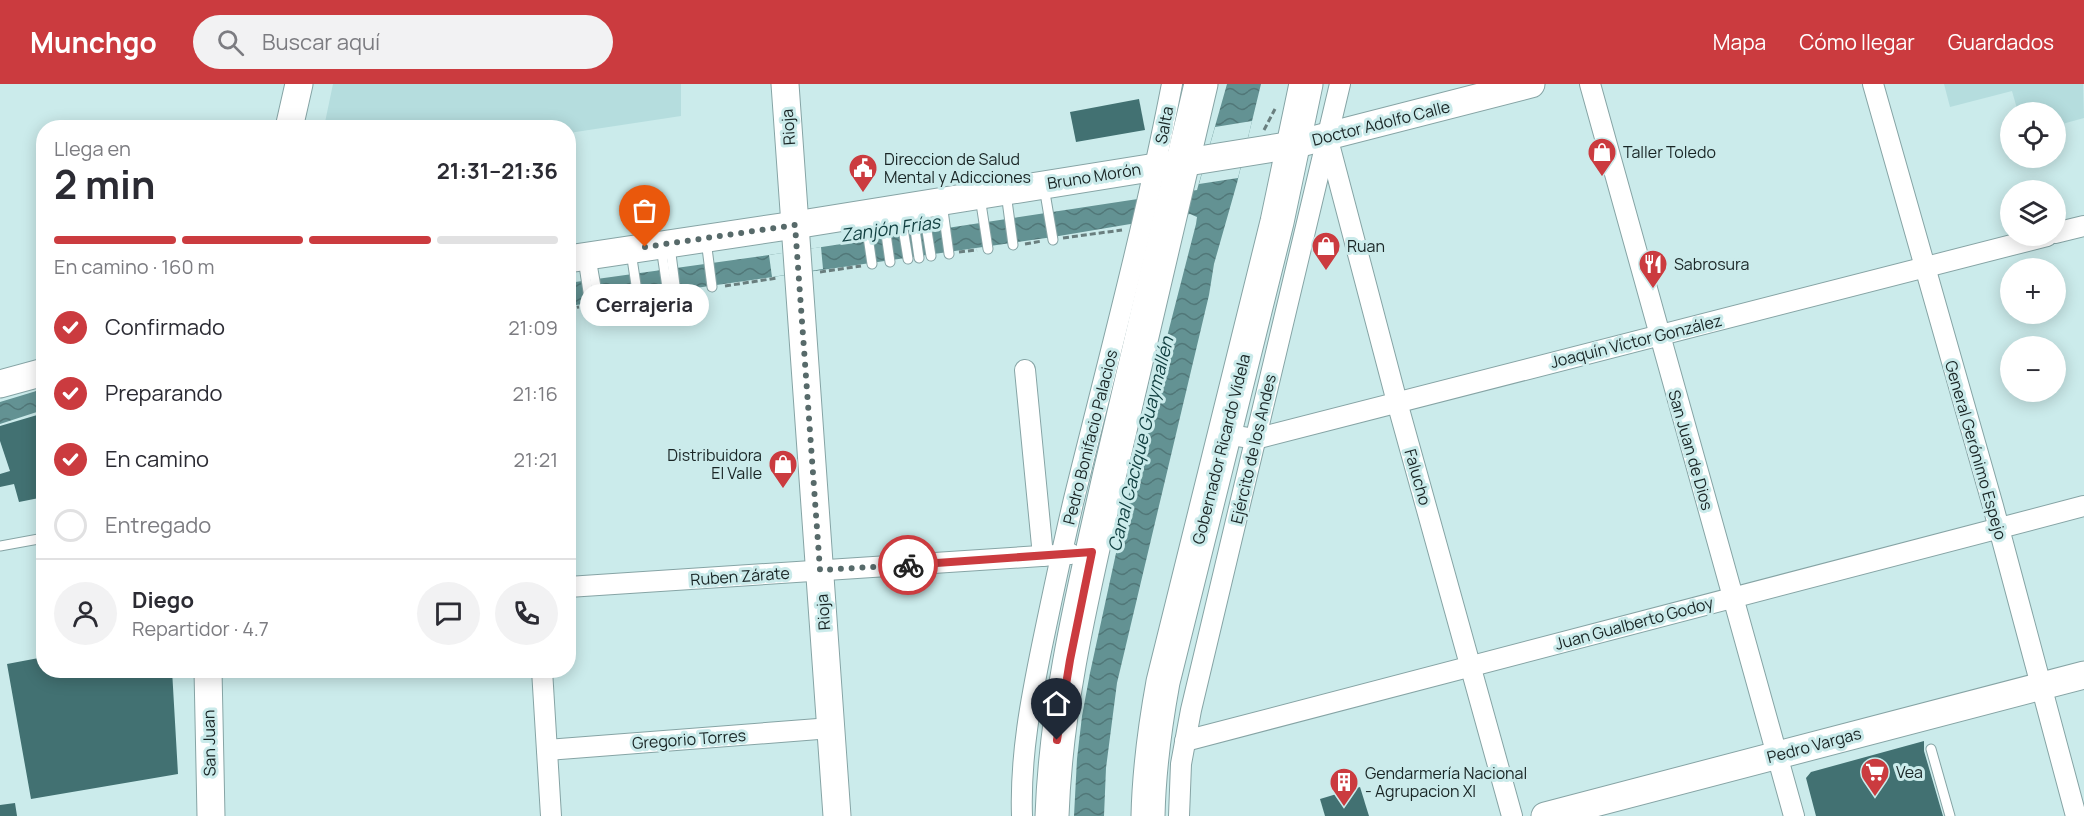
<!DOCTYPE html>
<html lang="es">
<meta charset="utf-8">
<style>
:root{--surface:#fff;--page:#f2f2f3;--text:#2b2b33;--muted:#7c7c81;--line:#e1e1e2;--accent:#cb3b3f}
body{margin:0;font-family:Manrope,sans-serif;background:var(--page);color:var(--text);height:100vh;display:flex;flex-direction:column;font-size:22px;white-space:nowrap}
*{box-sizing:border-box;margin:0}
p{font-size:20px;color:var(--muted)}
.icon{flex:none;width:33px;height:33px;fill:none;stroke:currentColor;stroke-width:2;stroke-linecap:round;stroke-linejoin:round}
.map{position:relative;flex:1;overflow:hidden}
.side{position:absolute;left:36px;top:36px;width:540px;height:558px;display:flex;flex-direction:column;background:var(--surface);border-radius:24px;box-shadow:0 3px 15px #0003}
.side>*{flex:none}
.tools{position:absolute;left:2000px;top:18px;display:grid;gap:12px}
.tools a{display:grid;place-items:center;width:66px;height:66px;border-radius:50%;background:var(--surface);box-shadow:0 3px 15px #0003;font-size:30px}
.pin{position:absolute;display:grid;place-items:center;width:51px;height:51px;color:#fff;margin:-62px -26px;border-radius:50% 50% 50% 0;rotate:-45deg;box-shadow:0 0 6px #0007}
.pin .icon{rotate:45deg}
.courier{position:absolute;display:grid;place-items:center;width:60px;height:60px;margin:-30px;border:4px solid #cb3b3f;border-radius:50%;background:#fff;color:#222;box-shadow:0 2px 8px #0007}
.bubble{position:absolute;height:42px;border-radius:21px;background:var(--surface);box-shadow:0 3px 15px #0003;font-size:20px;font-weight:700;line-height:42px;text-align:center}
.overview em{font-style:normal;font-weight:700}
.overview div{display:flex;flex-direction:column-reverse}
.overview{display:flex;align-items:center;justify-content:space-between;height:102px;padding:0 18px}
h1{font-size:39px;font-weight:700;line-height:45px}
.bar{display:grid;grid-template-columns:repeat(4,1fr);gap:9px 6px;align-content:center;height:72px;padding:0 18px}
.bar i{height:8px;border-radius:4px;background:var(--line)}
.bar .current{background:var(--accent)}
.bar p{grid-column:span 4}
.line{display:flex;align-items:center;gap:15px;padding:0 18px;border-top:2px solid var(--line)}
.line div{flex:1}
.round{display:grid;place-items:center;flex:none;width:63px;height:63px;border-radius:32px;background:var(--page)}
ol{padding:0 18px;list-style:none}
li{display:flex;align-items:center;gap:18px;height:66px}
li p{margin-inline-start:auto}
li .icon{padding:6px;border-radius:50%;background:var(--accent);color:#fff;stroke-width:4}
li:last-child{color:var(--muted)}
li i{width:33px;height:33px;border:3px solid var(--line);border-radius:50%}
header{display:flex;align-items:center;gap:36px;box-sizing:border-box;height:84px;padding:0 30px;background:var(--accent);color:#fff}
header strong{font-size:28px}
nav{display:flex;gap:33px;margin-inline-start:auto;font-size:21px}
.search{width:420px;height:54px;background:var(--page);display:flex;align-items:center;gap:15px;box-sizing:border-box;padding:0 21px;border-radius:33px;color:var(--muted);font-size:22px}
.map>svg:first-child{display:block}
.built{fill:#b5ddde}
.water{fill:url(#water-waves)}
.pier{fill:#cbebeb}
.building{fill:#427172}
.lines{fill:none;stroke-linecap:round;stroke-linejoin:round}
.lane-casing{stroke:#86a4a5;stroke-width:11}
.street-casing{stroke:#86a4a5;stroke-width:22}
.secondary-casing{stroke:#86a4a5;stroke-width:29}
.highway-casing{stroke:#86a4a5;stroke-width:35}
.path{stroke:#697e7e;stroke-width:3;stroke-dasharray:6 3;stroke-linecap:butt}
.lane{stroke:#fff;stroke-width:9}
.street{stroke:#fff;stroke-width:20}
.secondary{stroke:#fff;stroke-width:27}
.highway{stroke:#fff;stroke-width:33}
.done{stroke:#576a6a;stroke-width:6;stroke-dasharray:0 10.8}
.route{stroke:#cb3b3f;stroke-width:8}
.labels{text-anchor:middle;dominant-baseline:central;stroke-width:6;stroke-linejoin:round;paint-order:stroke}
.street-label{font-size:16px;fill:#192525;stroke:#cbebeb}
.poi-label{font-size:16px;fill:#192525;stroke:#cbebeb;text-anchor:start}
.water-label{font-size:18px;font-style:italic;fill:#113f40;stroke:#cbebeb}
</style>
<header>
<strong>Munchgo</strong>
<div class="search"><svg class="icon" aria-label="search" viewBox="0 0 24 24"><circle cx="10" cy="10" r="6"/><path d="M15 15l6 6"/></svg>Buscar aquí</div>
<nav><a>Mapa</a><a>Cómo llegar</a><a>Guardados</a></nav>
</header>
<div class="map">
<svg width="2084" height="732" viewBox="0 0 2084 732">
<defs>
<pattern id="water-waves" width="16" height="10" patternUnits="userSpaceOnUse" patternTransform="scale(1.5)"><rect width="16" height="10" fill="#639293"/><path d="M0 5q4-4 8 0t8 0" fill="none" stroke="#517778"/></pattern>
</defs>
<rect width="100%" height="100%" fill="#cbebeb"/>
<!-- built -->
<g class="built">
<path d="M333,0h348v32l-112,17 -1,-5 -244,-1z"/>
<path d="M1944,0h139l1,34 -29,8v-14h-37l-6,-21 -62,16z"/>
</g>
<!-- water -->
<g class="water">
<path d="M1227,0h34l-24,99 -23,81 -5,31 -92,388 -11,85 -2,48h-30l3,-57 5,-43 8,-43 51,-235 55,-214 1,-7 -7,-3 -137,23 -484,69 -1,-23 201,-28 428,-65z"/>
<path d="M43,305v21l-43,14v-22z"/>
</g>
<!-- pier -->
<g class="pier">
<path d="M1252,37l-14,57 -39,6 16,-57z"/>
<path d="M821,163l2,22 -51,8 -3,-22z"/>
</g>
<!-- building -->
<g class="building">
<path d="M1139,15l6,31 -69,12 -6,-30z"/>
<path d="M44,329v84l-25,5 -5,-18 -14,3v-13l10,-3 -10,-30v-15z"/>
<path d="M44,573v13h128l6,104 -147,25 -24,-135z"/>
<path d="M1924,657v10l19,65h-127l-10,-38 5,-6z"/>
<path d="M1360,703l9,29h-44l-5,-17z"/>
<path d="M15,719l2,13h-17v-11z"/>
</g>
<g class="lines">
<!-- lane casing -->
<g class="lane-casing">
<g id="lane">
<path d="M1044,103l9,53"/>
<path d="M1006,109l7,52"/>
<path d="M980,113l8,52"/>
<path d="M942,119l7,51"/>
<path d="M923,122l8,50"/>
<path d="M912,124l7,50"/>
<path d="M900,126l8,49"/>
<path d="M883,129l7,49"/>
<path d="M865,132l7,48"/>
<path d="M706,156l6,47"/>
<path d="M670,162l6,47"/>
<path d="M661,163l7,47"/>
<path d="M631,168l7,46"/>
<path d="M591,174l8,46"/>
<path d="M583,175l7,46"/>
<path d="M0,462l44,-8"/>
<path d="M1931,665l19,67"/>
</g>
</g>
<!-- street casing -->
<g class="street-casing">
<g id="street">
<path d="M1590,0l204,732"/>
<path d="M1873,0l120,422 83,310"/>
<path d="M1328,56l69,262 115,414"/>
<path d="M2055,149l29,-7"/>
<path d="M1025,286l18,186"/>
<path d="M1225,350l30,5 792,-203"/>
<path d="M568,503l503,-33"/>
<path d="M542,586l9,146"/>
<path d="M1185,657l899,-235"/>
<path d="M547,666l284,-22"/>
<path d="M1022,732c-2,-60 9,-117 21,-175 10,-48 20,-95 31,-142 34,-138 71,-275 98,-415"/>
<path d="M1179,732l2,-52 10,-54 149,-626"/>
</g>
</g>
<!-- secondary casing -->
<g class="secondary-casing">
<g id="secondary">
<path d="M785,0l52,732"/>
<path d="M289,44l10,-44"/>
<path d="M568,175l227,-34 498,-80 238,-61"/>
<path d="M0,300l44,-12"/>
<path d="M208,586l3,146"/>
<path d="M1545,732l539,-141"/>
</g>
</g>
<!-- highway casing -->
<g class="highway-casing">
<g id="highway">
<path d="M1052,732c4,-115 32,-227 57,-339 31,-131 62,-262 92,-393"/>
<path d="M1148,732c1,-45 7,-90 15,-134l114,-460 29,-138"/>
</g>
</g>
<!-- path -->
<g class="path">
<path d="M1264,46l11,-21"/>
<path d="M1063,154l59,-8"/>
<path d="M1025,160l17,-3"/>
<path d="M959,168l18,-2"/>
<path d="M820,188l41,-6"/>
<path d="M725,202l52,-8"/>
<path d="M686,207l14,-2"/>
<path d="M609,218l17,-2"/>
<path d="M568,225l11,-2"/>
</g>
<!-- lane -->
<use href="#lane" class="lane"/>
<!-- street -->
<use href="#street" class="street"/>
<!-- secondary -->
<use href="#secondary" class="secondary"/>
<!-- highway -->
<use href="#highway" class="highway"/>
</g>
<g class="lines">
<!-- done -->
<path class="done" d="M645,163l150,-22 25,345 88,-5"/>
<!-- route -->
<path class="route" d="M908,481l184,-13 -22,108 -13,80"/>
</g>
<!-- icons -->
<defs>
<g id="shop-pin" transform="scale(1.5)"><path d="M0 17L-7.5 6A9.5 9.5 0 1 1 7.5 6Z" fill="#cb3b3f" stroke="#cbebeb"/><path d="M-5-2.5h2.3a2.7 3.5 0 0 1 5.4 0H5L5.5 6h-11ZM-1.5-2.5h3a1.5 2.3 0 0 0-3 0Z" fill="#fff"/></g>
<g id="civic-pin" transform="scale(1.5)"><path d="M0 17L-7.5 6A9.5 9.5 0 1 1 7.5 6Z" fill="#cb3b3f" stroke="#cbebeb"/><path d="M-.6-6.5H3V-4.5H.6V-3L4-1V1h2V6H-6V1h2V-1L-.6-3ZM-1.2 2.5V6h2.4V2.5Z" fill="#fff"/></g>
<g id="restaurant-pin" transform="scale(1.5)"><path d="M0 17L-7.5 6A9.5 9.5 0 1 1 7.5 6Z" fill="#cb3b3f" stroke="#cbebeb"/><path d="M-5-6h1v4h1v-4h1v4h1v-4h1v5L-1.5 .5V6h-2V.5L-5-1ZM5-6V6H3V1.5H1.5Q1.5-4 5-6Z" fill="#fff"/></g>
<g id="supermarket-pin" transform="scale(1.5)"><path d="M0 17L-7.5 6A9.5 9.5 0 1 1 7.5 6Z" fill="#cb3b3f" stroke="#cbebeb"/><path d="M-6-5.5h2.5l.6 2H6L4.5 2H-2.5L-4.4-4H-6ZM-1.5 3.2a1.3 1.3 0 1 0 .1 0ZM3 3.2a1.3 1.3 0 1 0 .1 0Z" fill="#fff"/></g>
<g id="building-pin" transform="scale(1.5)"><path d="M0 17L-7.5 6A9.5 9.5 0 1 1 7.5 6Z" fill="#cb3b3f" stroke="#cbebeb"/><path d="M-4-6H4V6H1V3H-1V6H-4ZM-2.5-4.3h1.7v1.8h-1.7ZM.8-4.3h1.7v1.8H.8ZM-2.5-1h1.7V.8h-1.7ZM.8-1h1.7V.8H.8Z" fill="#fff"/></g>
</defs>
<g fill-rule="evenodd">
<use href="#shop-pin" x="1602" y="68"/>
<use href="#civic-pin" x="863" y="84"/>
<use href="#shop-pin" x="1326" y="162"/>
<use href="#restaurant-pin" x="1653" y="180"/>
<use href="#shop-pin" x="783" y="380"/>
<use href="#supermarket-pin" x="1875" y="688"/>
<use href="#building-pin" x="1344" y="698"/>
</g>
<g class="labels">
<!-- street labels -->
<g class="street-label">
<text transform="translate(1381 39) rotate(-14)">Doctor Adolfo Calle</text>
<text transform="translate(1164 41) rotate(-79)">Salta</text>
<text transform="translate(788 43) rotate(-94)">Rioja</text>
<text transform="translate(1094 92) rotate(-9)">Bruno Morón</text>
<text transform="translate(1636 257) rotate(-14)">Joaquín Víctor González</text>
<text transform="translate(1090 353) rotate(-76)">Pedro Bonifacio Palacios</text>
<text transform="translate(1221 365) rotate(-76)">Gobernador Ricardo Videla</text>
<text transform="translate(1253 365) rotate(-77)">Ejército de los Andes</text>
<text transform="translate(1691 366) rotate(74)">San Juan de Dios</text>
<text transform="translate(1976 366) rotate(74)">General Gerónimo Espejo</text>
<text transform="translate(1418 393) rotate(74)">Falucho</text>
<text transform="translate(740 492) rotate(-4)">Ruben Zárate</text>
<text transform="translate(823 528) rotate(-94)">Rioja</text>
<text transform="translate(1634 539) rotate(-15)">Juan Gualberto Godoy</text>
<text transform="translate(689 655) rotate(-4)">Gregorio Torres</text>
<text transform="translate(209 659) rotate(-91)">San Juan</text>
<text transform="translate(1814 661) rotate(-15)">Pedro Vargas</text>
</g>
<!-- poi labels -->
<g class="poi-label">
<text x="1623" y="68">Taller Toledo</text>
<text x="884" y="75">Direccion de Salud<tspan x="884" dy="18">Mental y Adicciones</tspan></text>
<text x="1347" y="162">Ruan</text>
<text x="1674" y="180">Sabrosura</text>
<text x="762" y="371" text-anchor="end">Distribuidora<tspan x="762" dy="18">El Valle</tspan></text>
<text x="1896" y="688">Vea</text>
<text x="1365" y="689">Gendarmería Nacional<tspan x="1365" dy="18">- Agrupacion XI</tspan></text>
</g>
<!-- water labels -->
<g class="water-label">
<text transform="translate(890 144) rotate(-8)">Zanjón Frías</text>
<text transform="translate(1140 360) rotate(-76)">Canal Cacique Guaymallén</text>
</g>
</g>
</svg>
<div class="tools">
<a><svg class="icon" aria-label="locate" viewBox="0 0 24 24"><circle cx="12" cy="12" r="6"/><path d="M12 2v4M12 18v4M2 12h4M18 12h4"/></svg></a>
<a><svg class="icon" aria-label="layers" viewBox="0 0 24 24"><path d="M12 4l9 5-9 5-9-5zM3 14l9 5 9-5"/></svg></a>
<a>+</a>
<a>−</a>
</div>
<div class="pin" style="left:645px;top:163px;background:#ea580c"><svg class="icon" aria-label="bag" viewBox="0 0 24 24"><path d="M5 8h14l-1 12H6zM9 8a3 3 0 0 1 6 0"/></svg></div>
<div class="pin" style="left:1057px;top:656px;background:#1f2937"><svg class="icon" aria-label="home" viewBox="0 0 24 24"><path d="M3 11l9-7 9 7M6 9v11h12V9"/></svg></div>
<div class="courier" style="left:908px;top:481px"><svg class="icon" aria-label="bike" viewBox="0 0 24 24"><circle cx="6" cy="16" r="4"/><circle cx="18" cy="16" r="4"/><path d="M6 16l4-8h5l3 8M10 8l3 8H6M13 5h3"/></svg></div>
<div class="bubble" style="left:580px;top:200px;width:129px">Cerrajeria</div>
<section class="side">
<div class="overview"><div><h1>2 min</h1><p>Llega en</p></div><em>21:31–21:36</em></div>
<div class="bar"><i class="current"></i><i class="current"></i><i class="current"></i><i></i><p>En camino · 160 m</p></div>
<ol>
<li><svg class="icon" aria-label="check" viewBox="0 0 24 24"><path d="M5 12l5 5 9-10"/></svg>Confirmado<p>21:09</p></li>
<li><svg class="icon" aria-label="check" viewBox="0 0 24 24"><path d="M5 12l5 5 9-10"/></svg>Preparando<p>21:16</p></li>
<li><svg class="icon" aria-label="check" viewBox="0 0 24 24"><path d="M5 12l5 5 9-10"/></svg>En camino<p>21:21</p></li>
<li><i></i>Entregado</li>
</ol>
<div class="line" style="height:108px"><a class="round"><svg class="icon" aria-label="person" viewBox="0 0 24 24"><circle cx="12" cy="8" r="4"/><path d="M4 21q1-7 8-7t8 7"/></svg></a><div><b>Diego</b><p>Repartidor · 4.7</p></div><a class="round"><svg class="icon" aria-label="chat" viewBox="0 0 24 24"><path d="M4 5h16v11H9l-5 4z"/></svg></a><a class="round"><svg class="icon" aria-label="phone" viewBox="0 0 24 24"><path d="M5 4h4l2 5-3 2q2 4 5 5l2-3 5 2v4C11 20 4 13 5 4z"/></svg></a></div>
</section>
</div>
